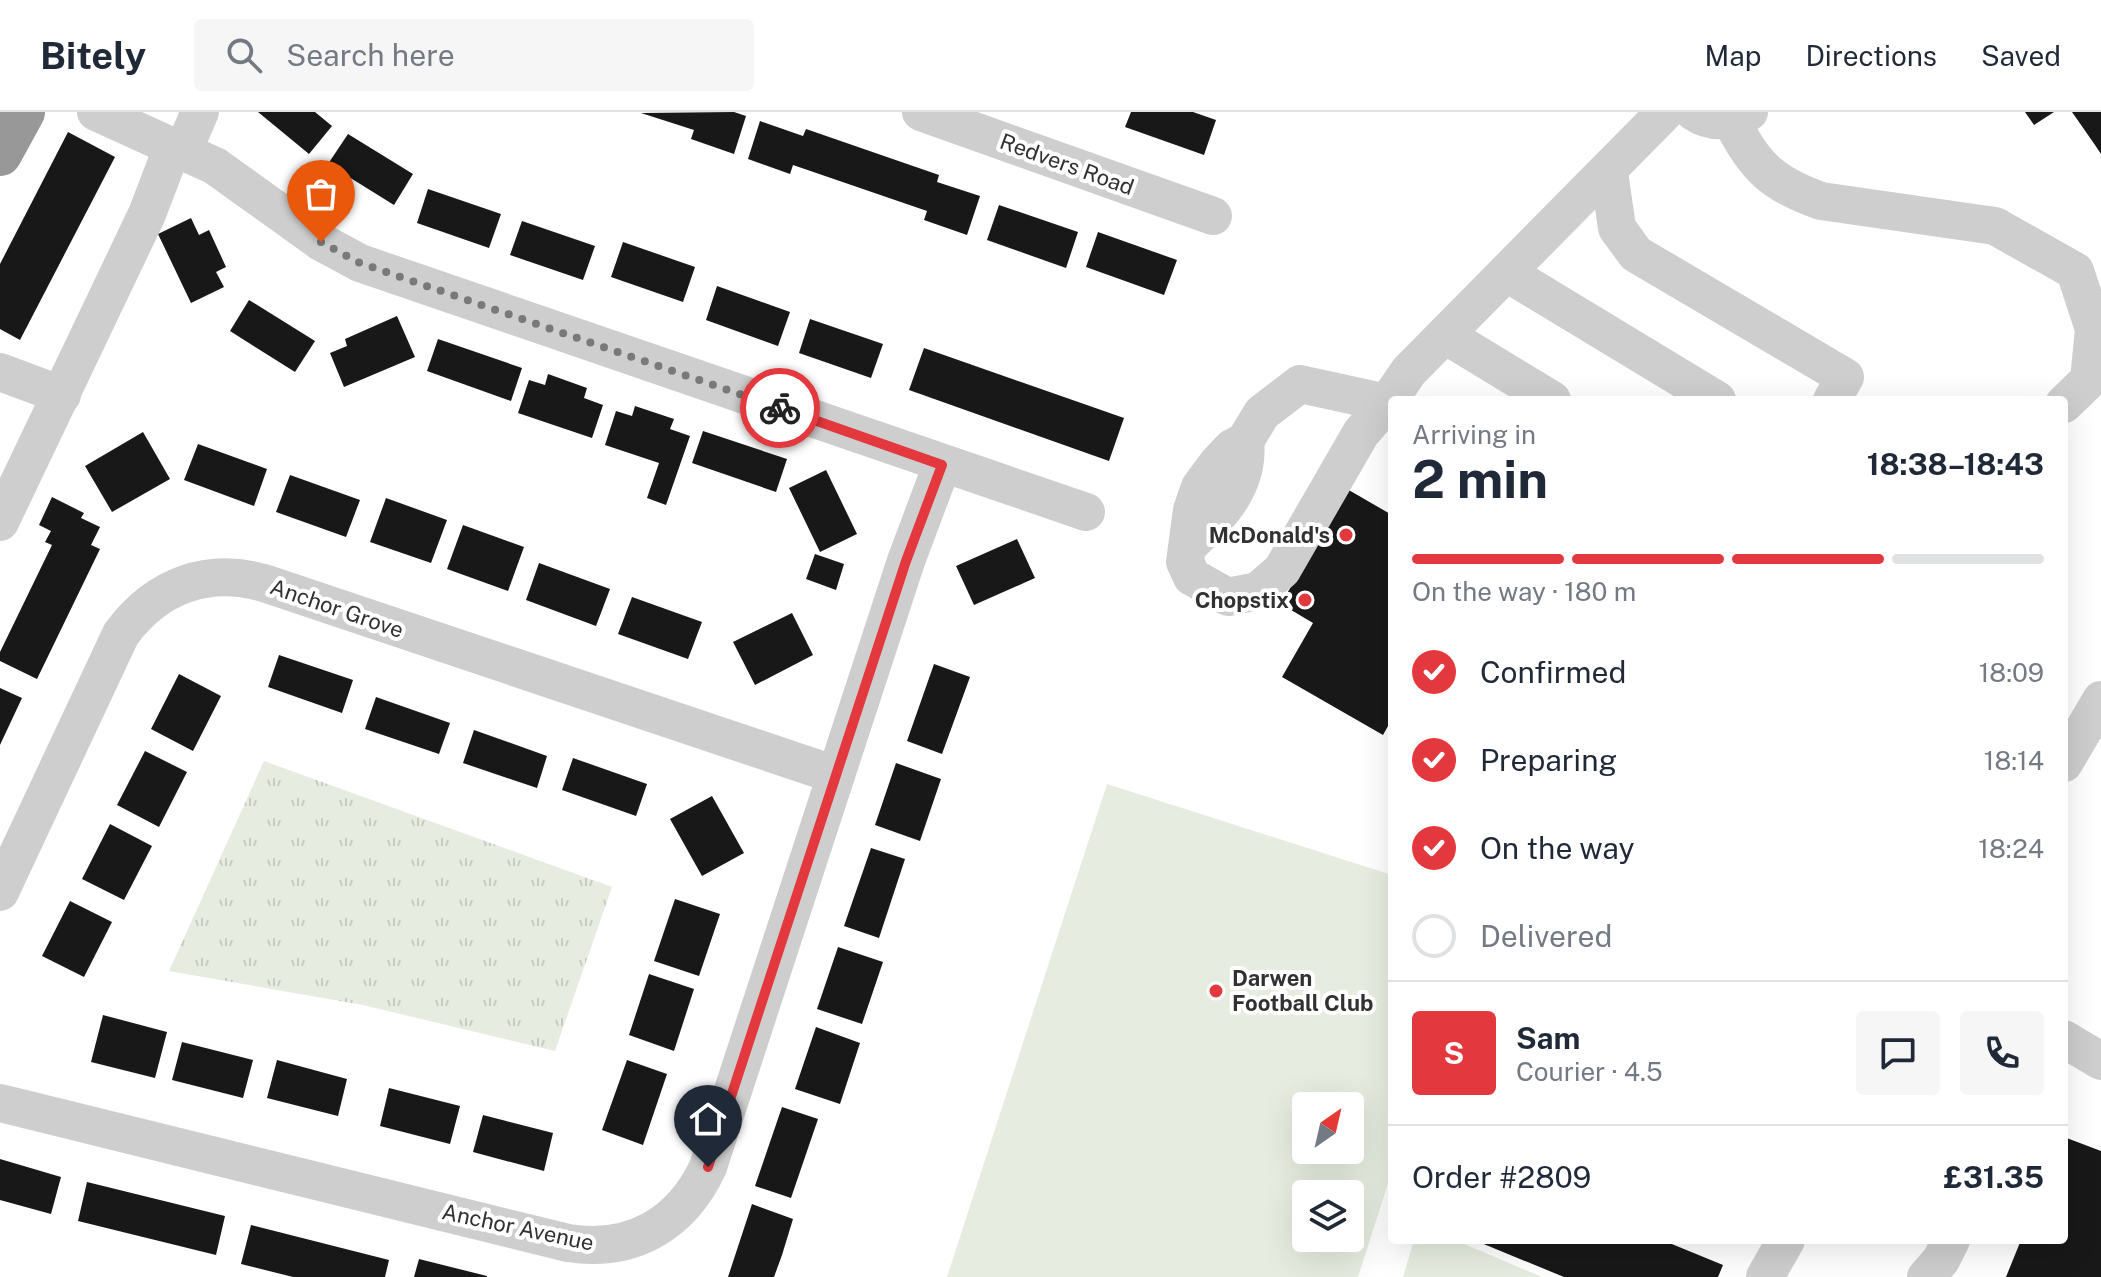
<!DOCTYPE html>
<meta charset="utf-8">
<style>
:root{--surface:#fff;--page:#f6f6f7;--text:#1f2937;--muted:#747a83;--line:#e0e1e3;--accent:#e3383d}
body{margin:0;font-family:"Public Sans",sans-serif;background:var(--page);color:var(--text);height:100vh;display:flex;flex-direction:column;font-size:30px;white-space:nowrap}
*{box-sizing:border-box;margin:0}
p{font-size:26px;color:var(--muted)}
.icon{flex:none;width:44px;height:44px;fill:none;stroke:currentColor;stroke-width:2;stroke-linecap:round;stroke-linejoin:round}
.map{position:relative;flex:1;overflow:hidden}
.drawer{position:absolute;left:1388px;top:284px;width:680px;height:848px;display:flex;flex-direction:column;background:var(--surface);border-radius:8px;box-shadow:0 8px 32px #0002}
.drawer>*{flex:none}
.needle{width:52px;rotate:34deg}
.tools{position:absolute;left:1292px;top:980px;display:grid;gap:16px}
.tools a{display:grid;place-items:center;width:72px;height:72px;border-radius:8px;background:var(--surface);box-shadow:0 8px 32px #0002;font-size:40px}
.pin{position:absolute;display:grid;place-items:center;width:68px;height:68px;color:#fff;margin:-82px -34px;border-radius:50% 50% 50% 0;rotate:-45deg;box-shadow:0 0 8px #0007}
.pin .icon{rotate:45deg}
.courier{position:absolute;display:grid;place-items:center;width:80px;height:80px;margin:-40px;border:6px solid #e3383d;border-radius:50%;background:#fff;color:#222;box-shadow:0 2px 10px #0007}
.headline em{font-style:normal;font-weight:700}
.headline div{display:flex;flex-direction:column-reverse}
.headline{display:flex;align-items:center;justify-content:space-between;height:136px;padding:0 24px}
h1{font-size:52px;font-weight:700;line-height:60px}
.bar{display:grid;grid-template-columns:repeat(4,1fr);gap:12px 8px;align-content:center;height:96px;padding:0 24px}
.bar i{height:10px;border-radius:6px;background:var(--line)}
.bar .on{background:var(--accent)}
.bar p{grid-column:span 4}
.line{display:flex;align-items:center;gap:20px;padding:0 24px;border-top:2px solid var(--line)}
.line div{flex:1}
.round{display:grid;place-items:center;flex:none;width:84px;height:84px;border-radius:8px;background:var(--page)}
ol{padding:0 24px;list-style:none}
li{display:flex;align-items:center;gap:24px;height:88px}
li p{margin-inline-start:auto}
li .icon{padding:8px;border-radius:50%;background:var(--accent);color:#fff;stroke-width:4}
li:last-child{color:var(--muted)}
li i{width:44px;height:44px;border:4px solid var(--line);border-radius:50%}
header{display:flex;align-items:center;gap:48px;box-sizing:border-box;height:112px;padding:0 40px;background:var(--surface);border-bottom:2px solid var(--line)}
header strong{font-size:38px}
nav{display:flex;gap:44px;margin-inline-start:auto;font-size:28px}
.search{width:560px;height:72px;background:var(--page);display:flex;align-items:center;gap:20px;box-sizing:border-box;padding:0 28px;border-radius:8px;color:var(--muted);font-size:30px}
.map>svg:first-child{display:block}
.green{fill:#e6ede0;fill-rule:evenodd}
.park{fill:url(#park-tufts)}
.building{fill:#181818}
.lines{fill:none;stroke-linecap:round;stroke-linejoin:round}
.minor{stroke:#cecece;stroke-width:38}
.highway{stroke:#989898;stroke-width:44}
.done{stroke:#797979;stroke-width:8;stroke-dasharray:0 14.4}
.route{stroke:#e3383d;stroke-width:10}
.poi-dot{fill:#e3383d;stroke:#fff;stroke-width:3}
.labels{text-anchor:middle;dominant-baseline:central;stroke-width:8;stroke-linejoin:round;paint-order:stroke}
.street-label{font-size:22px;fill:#313131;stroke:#fff}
.poi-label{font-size:22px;font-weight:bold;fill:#313131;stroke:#fff;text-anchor:end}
</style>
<header>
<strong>Bitely</strong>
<div class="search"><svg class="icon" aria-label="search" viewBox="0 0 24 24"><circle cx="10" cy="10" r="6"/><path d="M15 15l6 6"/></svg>Search here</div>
<nav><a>Map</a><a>Directions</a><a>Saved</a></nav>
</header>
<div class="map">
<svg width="2101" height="1165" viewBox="0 0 2101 1165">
<defs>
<pattern id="park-tufts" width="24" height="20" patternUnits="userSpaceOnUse" patternTransform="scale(2)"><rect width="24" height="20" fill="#e6ede0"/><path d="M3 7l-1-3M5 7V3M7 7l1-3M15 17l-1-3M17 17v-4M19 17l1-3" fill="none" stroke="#c6ccc1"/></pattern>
</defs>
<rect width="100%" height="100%" fill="#fff"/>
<!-- green -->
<g class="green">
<path d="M1107,672l285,91v296l-34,106h-411zM1306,994h44v44h-44zM1306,1082h44v44h-44z"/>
<path d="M1414,1128h41l87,37h-139z"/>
</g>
<!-- park -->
<path class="park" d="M264,649l348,126 -57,164 -192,-46 -194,-34z"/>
<!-- building -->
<g class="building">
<path d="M258,0h57l17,14 -23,28z"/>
<path d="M734,0l12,4 -12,38 -43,-15 3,-9 -53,-17z"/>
<path d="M1131,0h62l23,8 -12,35 -79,-28z"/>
<path d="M2025,0h29l-20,13z"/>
<path d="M2072,0h29v42l-6,-9z"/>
<path d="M760,9l43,15 3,-7 133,46 -2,7 43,14 -13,39 -43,-15 3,-9 -134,-46 -3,9 -42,-15z"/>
<path d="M68,20l47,25 -95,183 -20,-11v-65z"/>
<path d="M348,22l65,40 -19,31 -66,-41z"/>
<path d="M428,77l73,25 -12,34 -72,-25z"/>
<path d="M999,93l79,27 -12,36 -79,-28z"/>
<path d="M191,106l8,17 10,-5 17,37 -10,5 8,15 -33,16 -33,-69z"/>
<path d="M522,109l73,25 -12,34 -73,-25z"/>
<path d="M1098,120l79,28 -13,35 -78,-28z"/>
<path d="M623,130l72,25 -12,35 -72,-25z"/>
<path d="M717,174l73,26 -12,34 -72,-26z"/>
<path d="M249,188l66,41 -20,31 -65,-41z"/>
<path d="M397,204l18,41 -71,30 -14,-34 17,-7 -2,-7z"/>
<path d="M810,207l73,25 -12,34 -72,-25z"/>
<path d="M438,227l84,29 -11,33 -84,-30z"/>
<path d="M924,236l200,70 -15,43 -200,-71z"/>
<path d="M548,262l39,14 -3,10 19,7 -11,33 -74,-25 11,-33 16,5z"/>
<path d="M635,294l39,13 -4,10 20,7 -24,69 -19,-7 12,-35 -54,-18 11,-34 16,5z"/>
<path d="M703,319l84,28 -11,33 -84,-29z"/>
<path d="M143,320l27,47 -58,33 -27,-46z"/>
<path d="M198,332l69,25 -13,37 -70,-26z"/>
<path d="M826,358l31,64 -37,18 -31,-64z"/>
<path d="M290,363l70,25 -14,37 -70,-25z"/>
<path d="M1347,377l45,26v204l-9,16 -101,-58 31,-54 -32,-19z"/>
<path d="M52,385l32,16 -3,5 19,9 -9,18 9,4 -63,130 -37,-18v-9l52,-107 -7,-3 6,-11 -12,-6z"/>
<path d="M386,386l61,22 -16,43 -61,-21z"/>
<path d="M463,413l61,22 -16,44 -61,-22z"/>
<path d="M1017,427l18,39 -61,27 -18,-39z"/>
<path d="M815,442l29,10 -8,26 -30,-11z"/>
<path d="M539,451l71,26 -14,37 -70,-26z"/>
<path d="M632,485l70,25 -14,37 -70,-25z"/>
<path d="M792,501l21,42 -58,30 -22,-43z"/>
<path d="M279,543l74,25 -11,33 -74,-26z"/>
<path d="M934,552l36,13 -28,77 -35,-13z"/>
<path d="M179,562l42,22 -28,55 -42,-22z"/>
<path d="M0,576l22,10 -22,47z"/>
<path d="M376,585l74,26 -11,31 -74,-25z"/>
<path d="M474,618l73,26 -10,32 -74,-25z"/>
<path d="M145,639l42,21 -28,55 -42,-22z"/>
<path d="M573,646l74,26 -11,32 -74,-26z"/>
<path d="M896,651l45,16 -21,62 -45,-16z"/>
<path d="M712,684l32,57 -42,23 -32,-57z"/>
<path d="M110,712l42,22 -28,54 -42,-21z"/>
<path d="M871,736l34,11 -26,79 -35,-12z"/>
<path d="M675,787l45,15 -21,62 -45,-15z"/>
<path d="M70,789l42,21 -28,55 -42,-21z"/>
<path d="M838,835l45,15 -21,62 -45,-15z"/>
<path d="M649,862l45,15 -20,62 -45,-16z"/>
<path d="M103,903l64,17 -12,46 -64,-16z"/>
<path d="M816,915l44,16 -20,61 -45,-15z"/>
<path d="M182,930l71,18 -10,38 -71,-18z"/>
<path d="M277,948l70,19 -9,37 -71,-18z"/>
<path d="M627,948l40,14 -24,71 -41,-15z"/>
<path d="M389,976l71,18 -10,38 -70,-18z"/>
<path d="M782,995l36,12 -27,79 -36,-12z"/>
<path d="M483,1003l70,18 -9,38 -71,-19z"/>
<path d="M2064,1025l37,14v126h-95l15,-37h43z"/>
<path d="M0,1047l61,18 -10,37 -51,-14z"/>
<path d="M87,1070l138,34 -9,39 -138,-34z"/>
<path d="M752,1092l41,15 -11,36 -8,22h-46z"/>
<path d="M251,1113l138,35 -4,17h-92l-52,-13z"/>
<path d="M1474,1128h188l61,25 -5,12h-154z"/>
<path d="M419,1147l68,17v1h-73z"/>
</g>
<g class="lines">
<!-- minor -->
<g class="minor">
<path d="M96,0l119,54 106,76 39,21 726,249"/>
<path d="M921,0l292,104"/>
<path d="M1694,0c17,12 37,10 55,0"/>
<path d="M1731,8c23,46 41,64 90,81l174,25 80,45 19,58 -5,51 -25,24"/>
<path d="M183,39l17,-39"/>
<path d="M1609,60l8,56 19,26 209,123 -13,23"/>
<path d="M1507,161l210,127"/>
<path d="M1445,223l107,65"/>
<path d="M0,260l62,23"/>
<path d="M1300,272l87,19 -26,30 -79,137 -24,21 -30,6 -36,-20 -7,-15 7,-52 8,-23 17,-23 15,-16 13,-7 17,-28z"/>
<path d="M1392,296l-5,-5 22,-32 256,-259"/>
<path d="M0,410l147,-308 26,-68"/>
<path d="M1190,432c30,-28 60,-59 55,-103"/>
<path d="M2064,651l37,-63"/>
<path d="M0,780l121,-258c36,-49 88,-68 146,-50l569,191"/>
<path d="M2064,927l37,22"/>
<path d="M0,991l568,140c63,10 113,-18 140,-76l198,-606 36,-96"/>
<path d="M1765,1165l21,-37"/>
<path d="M1926,1165l15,-17 10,-20"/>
</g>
<!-- highway -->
<path class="highway" d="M0,42l23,-42"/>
</g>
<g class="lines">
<!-- done -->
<path class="done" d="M321,130l39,21 420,145"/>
<!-- route -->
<path class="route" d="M708,1055l198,-606 36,-96 -162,-57"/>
</g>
<!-- markers -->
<g class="poi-dot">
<circle cx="1346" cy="423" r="8"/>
<circle cx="1305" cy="488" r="8"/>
<circle cx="1216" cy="879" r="8"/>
</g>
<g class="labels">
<!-- street labels -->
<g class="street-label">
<text transform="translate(1067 52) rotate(20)">Redvers Road</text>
<text transform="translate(337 496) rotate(19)">Anchor Grove</text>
<text transform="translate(518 1115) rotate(12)">Anchor Avenue</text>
</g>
<!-- poi labels -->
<g class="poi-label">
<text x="1330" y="423">McDonald's</text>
<text x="1289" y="488">Chopstix</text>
<text x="1232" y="866" text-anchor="start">Darwen<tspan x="1232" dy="25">Football Club</tspan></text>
</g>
</g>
</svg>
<div class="tools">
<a><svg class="needle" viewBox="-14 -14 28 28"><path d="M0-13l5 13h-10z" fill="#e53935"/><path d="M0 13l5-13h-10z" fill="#747a83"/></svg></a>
<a><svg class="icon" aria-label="layers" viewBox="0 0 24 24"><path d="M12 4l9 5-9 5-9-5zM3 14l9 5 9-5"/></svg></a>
</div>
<div class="pin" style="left:321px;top:130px;background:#ea580c"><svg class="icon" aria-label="bag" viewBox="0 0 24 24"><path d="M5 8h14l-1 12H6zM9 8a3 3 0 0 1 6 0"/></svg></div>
<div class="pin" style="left:708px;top:1055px;background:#1f2937"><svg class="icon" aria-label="home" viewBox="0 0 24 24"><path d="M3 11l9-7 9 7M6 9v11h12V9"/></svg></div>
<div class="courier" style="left:780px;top:296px"><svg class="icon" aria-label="bike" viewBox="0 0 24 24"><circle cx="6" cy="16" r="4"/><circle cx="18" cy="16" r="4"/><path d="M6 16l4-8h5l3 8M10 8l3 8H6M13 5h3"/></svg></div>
<section class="drawer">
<div class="headline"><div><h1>2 min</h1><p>Arriving in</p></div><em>18:38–18:43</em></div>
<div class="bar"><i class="on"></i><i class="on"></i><i class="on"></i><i></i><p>On the way · 180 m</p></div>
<ol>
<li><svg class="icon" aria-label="check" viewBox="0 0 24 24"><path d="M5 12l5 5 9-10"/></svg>Confirmed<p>18:09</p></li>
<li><svg class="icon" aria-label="check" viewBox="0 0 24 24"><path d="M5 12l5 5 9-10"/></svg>Preparing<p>18:14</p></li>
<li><svg class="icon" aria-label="check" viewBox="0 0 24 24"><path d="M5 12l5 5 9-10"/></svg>On the way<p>18:24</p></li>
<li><i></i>Delivered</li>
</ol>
<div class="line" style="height:144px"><b class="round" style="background:var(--accent);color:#fff">S</b><div><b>Sam</b><p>Courier · 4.5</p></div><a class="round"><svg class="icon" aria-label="chat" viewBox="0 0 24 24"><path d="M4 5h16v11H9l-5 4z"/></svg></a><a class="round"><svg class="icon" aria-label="phone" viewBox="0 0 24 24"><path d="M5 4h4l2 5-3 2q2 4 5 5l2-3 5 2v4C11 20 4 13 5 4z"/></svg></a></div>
<div class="line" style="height:104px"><div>Order #2809</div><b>£31.35</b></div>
</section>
</div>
